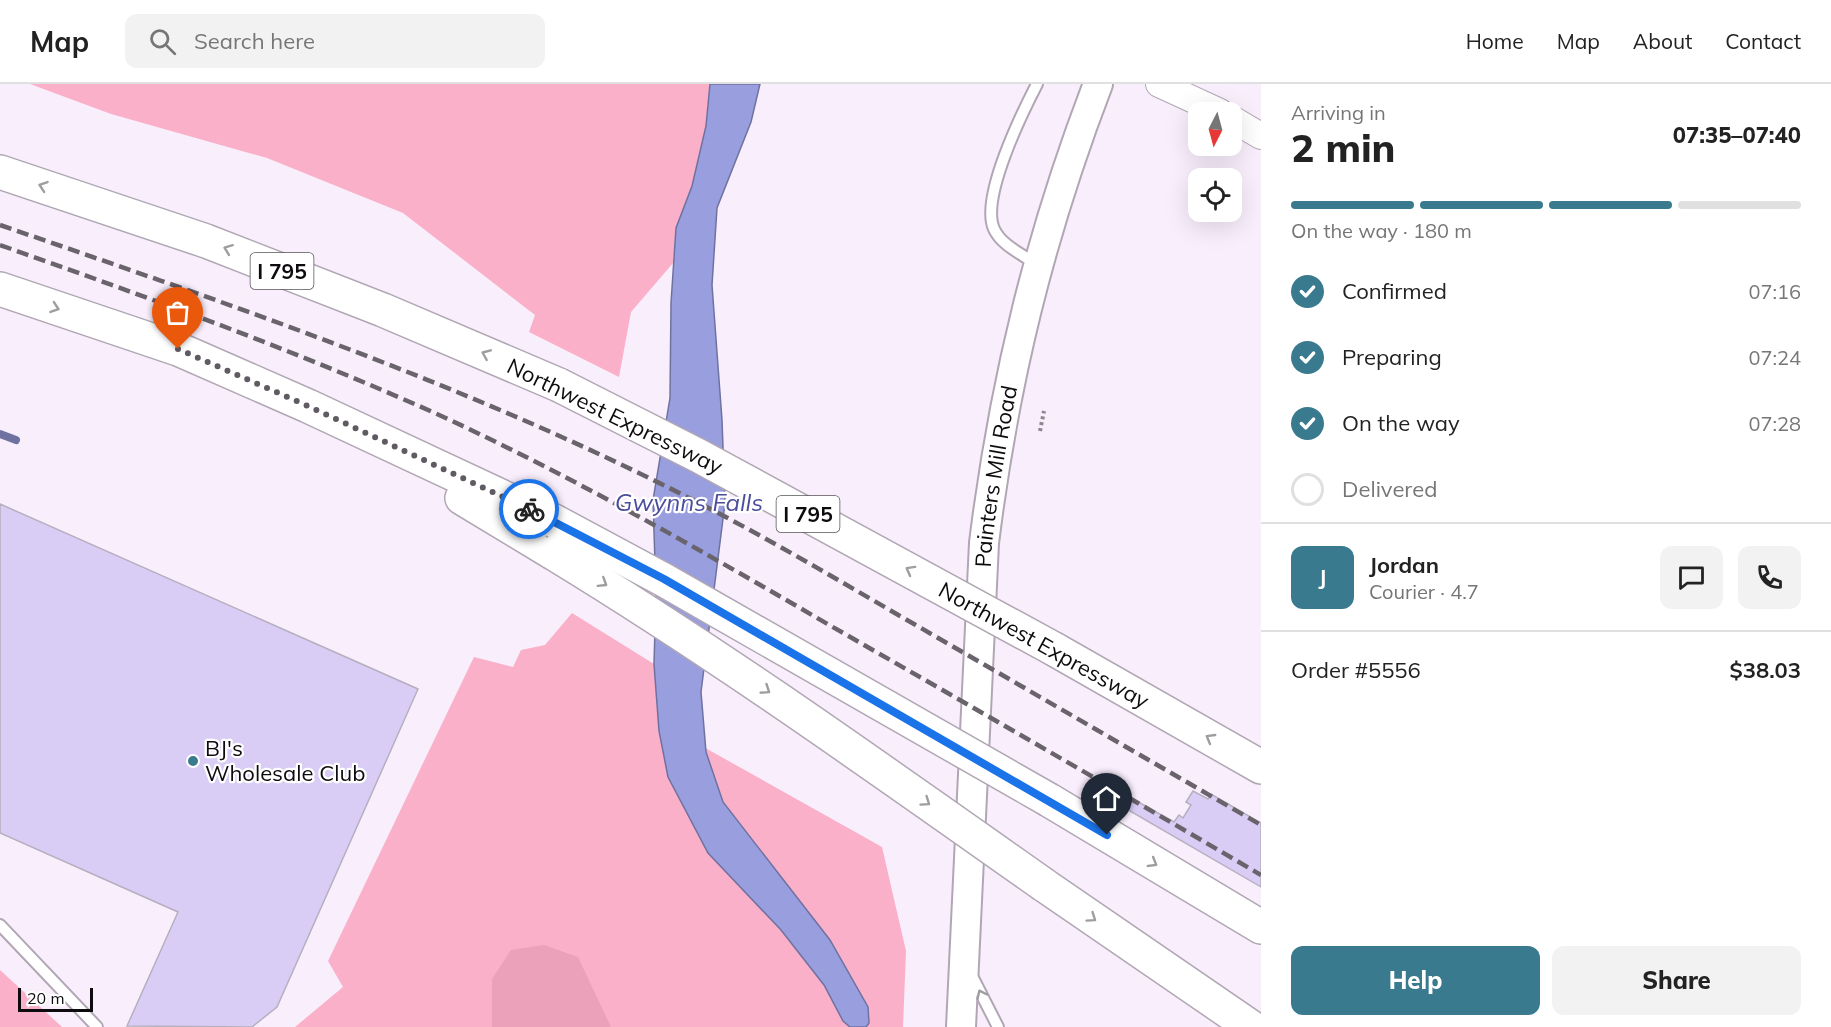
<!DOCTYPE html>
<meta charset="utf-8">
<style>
:root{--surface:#fff;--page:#f2f2f2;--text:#222;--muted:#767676;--line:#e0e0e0;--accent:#3a7a8e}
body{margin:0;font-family:Mulish,sans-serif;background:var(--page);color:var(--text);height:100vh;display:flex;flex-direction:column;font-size:22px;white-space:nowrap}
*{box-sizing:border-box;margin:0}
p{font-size:20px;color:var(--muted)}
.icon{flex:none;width:33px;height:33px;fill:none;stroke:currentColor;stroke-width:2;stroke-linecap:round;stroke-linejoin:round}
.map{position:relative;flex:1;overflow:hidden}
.details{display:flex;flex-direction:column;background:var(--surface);width:570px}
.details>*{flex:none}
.needle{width:39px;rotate:186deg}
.fabs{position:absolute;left:1188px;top:18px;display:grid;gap:12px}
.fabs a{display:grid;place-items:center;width:54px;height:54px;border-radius:12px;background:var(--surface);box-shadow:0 6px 24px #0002;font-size:30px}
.scale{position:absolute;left:18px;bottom:15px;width:75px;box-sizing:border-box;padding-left:6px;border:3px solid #0e0b0f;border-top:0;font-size:16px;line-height:21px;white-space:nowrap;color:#0e0b0f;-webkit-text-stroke:4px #fff;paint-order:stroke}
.pin{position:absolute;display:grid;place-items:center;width:51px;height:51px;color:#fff;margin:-62px -26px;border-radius:50% 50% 50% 0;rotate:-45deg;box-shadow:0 0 6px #0007}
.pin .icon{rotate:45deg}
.courier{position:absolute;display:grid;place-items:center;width:60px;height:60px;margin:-30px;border:4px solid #1a73e8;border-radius:50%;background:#fff;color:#222;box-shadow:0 2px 8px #0007}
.summary em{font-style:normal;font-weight:800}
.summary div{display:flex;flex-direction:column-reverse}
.summary{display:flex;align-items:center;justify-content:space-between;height:102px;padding:0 30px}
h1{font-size:39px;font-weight:800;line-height:45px}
.bar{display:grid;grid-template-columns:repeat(4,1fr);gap:9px 6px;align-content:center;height:72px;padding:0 30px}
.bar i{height:8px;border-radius:4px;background:var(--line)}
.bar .selected{background:var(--accent)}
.bar p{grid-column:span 4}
.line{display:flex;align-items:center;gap:15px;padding:0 30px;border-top:2px solid var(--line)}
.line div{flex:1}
.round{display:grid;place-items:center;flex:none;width:63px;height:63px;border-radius:12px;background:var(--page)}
ol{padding:0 30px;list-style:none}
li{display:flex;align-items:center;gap:18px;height:66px}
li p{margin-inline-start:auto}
li .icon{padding:6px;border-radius:50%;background:var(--accent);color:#fff;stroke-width:4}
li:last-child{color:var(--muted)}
li i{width:33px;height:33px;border:3px solid var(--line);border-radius:50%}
.action{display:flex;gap:12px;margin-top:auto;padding:12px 30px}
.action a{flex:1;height:69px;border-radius:12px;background:var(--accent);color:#fff;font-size:24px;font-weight:800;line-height:69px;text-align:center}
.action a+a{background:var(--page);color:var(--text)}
header{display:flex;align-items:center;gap:36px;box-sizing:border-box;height:84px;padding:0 30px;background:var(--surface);border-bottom:2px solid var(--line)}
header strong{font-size:28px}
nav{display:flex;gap:33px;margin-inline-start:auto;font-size:21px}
.search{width:420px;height:54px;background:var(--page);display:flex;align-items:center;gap:15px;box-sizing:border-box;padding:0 21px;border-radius:12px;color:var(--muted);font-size:22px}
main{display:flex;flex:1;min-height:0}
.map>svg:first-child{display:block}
.green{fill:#fab0c8}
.forest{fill:#eba1ba}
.water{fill:#989ede;stroke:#6f72a0;stroke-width:1.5}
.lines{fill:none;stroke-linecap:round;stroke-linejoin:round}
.stream{stroke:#6f72a0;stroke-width:8}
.building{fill:#d9cdf5;stroke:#b5b0bf;stroke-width:1.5}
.service-casing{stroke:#b1a7b4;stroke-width:14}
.tertiary-casing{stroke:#b1a7b4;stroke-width:28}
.secondary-casing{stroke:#b1a7b4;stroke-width:32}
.motorway-casing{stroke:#b1a7b4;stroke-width:36}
.path{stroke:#8d868f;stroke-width:4;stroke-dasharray:3 3;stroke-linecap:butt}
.service{stroke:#fff;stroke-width:10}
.tertiary{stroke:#fff;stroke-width:26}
.secondary{stroke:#fff;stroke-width:28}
.motorway{stroke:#fff;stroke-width:33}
.rail{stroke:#69636b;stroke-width:4.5;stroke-dasharray:12 6;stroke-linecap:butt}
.motorway-bridge-casing{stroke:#b1a7b4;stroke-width:36;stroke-linecap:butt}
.motorway-bridge{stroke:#fff;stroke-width:33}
.oneway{stroke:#9f9d9f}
.done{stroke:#605a62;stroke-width:6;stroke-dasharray:0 10.8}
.route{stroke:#1a73e8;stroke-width:8}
.poi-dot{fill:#3a7a8e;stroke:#fff;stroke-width:2}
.labels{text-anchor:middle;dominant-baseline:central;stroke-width:4.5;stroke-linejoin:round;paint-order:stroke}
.shield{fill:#fff;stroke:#565457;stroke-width:1.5}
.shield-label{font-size:21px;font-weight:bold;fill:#0e0b0f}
.street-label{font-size:22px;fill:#0e0b0f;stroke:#fff}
.poi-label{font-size:22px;fill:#0e0b0f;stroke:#fff;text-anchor:start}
.water-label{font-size:24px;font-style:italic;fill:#4b4d9a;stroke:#fff}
</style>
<header>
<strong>Map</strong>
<div class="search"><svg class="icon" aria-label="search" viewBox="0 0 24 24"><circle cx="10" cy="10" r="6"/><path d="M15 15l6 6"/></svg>Search here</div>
<nav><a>Home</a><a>Map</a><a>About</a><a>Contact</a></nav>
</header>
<main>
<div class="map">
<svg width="1261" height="943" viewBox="0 0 1261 943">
<rect width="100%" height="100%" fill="#f9eefc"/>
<!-- green -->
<g class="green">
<path d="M30,0h680l-4,41 -14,61 -16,42 -3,35 -42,49 -12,65 -90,-45 6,-17 -132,-102 -136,-55 -156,-44z"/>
<path d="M572,529l82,51 5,58 223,125 24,104 -3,76h-608l48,-40 -15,-26 146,-304 39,10 8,-17 24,-5z"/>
<path d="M0,886l62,57h-62z"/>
</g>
<!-- forest -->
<path class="forest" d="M544,861l34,12 33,70h-119v-48l19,-29z"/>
<!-- water -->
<path class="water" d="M710,0h50l-9,38 -34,86 -5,77 10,135 3,83 -24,189 5,60 17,50 107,138 38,67 1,16 -3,4h-16l-7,-6 -19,-36 -43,-55 -73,-77 -40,-76 -9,-46 -5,-67 2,-70 -3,-94 17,-102 1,-95 5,-75 16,-42 14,-60z"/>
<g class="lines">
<!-- stream -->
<path class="stream" d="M0,350l16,6"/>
</g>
<!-- building -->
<g class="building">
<path d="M0,420l418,185 -141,318 -25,20 -125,-1 51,-114 -178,-79z"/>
<path d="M1117,706l57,32 5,-7 4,3 8,-13 -5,-3 7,-11 15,8 3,-5 50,29v64l-150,-87z"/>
</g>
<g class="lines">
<!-- service casing -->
<g class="service-casing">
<g id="service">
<path d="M1036,180c-14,-10 -35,-19 -42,-35 -14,-31 28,-116 43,-145"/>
<path d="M0,841l97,102"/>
<path d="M971,890l27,53"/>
</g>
</g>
<!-- tertiary casing -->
<g class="tertiary-casing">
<g id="tertiary">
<path d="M1159,0l61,28"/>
<path d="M1232,35l29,17"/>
</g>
</g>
<!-- secondary casing -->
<g class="secondary-casing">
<g id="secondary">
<path id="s1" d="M961,943l23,-484c20,-161 56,-308 114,-459"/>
</g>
</g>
<!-- motorway casing -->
<g class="motorway-casing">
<g id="motorway">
<path d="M0,88l206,69 177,69 176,75"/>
<path d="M0,205l178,60 130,57 246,115"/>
<path d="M462,414l91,55"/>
<path d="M1054,565l207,118"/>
<path d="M1049,716l212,127"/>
<path d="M1044,801l207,142"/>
</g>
</g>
<!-- path -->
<path class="path" d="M1040,347l4,-20"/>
<!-- service -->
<use href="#service" class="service"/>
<!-- tertiary -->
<use href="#tertiary" class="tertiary"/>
<!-- secondary -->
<use href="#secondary" class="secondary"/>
<!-- motorway -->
<use href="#motorway" class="motorway"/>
<!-- rail -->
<g class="rail">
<path d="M0,141c235,81 471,161 693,275 75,38 148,82 221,124 116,67 231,134 347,201"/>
<path d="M0,161c147,52 294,105 437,169 135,62 265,137 394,212 143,82 287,165 430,249"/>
</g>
<!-- motorway-bridge casing -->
<g class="motorway-bridge-casing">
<g id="motorway-bridge">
<path d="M559,301l140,71 355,193"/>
<path d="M554,437l110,59 385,220"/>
<path d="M553,469c169,103 329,218 491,332"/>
</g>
</g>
<!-- motorway-bridge -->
<use href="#motorway-bridge" class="motorway-bridge"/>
</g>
<!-- one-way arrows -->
<defs><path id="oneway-chevron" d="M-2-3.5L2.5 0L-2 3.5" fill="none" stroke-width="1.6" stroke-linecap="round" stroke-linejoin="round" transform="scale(1.5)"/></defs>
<g class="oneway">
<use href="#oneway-chevron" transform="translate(43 102) rotate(-161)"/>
<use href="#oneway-chevron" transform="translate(228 165) rotate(-159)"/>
<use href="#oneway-chevron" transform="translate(55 224) rotate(19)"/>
<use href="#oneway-chevron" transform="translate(486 270) rotate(-157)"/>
<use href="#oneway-chevron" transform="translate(910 486) rotate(-151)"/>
<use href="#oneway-chevron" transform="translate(603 499) rotate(32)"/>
<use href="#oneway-chevron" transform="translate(766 606) rotate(34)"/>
<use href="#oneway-chevron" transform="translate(1210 654) rotate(-150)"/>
<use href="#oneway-chevron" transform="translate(926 718) rotate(35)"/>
<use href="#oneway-chevron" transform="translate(1153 779) rotate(31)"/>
<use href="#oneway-chevron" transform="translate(1092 834) rotate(35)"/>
<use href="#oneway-chevron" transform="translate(981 910) rotate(-115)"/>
</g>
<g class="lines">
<!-- done -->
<path class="done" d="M178,265l130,57 221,103"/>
<!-- route -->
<path class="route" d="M529,425l135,70 443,256"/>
</g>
<!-- markers -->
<circle class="poi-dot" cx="193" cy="677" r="6"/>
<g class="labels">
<!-- shield labels -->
<g class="shield">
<rect x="250.5" y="169" width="63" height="36" rx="4.5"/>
<rect x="776.5" y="412" width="63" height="36" rx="4.5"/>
</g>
<g class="shield-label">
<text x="282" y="187">I 795</text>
<text x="808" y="430">I 795</text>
</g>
<!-- street labels -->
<g class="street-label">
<text transform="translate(615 332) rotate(26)">Northwest Expressway</text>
<text stroke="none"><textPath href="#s1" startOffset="552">Painters Mill Road</textPath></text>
<text transform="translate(1044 561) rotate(29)">Northwest Expressway</text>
</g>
<!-- poi labels -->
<g class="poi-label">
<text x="205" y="664">BJ's<tspan x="205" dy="25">Wholesale Club</tspan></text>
</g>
<!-- water labels -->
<g class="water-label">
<text x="689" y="418">Gwynns Falls</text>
</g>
</g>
</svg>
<div class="fabs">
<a><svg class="needle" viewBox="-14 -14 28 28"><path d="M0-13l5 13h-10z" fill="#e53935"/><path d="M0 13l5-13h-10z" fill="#767676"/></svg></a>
<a><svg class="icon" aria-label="locate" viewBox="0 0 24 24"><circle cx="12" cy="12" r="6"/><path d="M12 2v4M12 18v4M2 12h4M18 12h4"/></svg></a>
</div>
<div class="scale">20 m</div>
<div class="pin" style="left:178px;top:265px;background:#ea580c"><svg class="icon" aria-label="bag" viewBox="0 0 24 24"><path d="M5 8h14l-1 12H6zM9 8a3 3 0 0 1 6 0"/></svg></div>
<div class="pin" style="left:1107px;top:751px;background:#1f2937"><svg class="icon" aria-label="home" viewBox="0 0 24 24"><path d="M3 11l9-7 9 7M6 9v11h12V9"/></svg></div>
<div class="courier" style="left:529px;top:425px"><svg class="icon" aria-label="bike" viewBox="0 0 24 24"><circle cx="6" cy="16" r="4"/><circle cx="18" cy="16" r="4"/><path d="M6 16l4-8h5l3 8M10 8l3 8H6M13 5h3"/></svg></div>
</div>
<section class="details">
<div class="summary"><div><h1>2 min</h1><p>Arriving in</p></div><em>07:35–07:40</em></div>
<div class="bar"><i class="selected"></i><i class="selected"></i><i class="selected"></i><i></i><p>On the way · 180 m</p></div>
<ol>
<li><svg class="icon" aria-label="check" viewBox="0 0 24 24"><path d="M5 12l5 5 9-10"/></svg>Confirmed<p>07:16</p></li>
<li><svg class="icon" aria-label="check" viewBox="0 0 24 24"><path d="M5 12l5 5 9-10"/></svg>Preparing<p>07:24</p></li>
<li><svg class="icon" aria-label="check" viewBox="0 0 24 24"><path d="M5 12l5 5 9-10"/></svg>On the way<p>07:28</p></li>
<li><i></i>Delivered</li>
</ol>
<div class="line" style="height:108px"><b class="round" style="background:var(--accent);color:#fff">J</b><div><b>Jordan</b><p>Courier · 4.7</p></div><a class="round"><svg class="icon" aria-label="chat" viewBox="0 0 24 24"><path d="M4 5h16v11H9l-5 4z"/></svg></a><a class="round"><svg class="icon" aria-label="phone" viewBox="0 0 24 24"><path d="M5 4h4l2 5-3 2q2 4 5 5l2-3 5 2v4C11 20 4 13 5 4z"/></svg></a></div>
<div class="line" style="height:78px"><div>Order #5556</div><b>$38.03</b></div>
<div class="action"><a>Help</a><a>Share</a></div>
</section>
</main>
